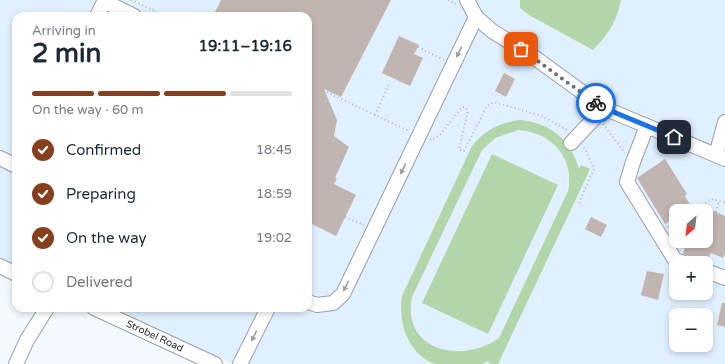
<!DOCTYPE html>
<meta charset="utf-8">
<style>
:root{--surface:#fff;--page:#f6f6f7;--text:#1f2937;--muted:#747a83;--line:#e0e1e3;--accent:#853e1e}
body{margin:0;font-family:"Varela Round",sans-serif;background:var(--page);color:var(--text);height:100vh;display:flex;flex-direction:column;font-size:15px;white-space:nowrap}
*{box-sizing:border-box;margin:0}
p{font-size:13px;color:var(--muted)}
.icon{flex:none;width:22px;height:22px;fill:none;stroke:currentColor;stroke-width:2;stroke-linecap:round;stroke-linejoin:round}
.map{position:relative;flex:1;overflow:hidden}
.details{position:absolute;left:12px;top:12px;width:300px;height:300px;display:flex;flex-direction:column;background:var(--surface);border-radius:12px;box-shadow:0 2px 6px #0003}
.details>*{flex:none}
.needle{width:26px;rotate:208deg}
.controls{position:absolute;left:669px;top:204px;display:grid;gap:8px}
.controls a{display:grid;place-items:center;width:44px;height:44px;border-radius:8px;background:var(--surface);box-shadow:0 2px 6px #0003;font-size:20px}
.pin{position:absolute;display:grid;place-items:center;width:34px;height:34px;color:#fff;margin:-17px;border-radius:8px;box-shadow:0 2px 6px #0006}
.courier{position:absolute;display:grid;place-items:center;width:40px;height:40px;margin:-20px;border:3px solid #1a73e8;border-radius:50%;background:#fff;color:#222;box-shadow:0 1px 5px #0007}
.summary em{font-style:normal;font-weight:700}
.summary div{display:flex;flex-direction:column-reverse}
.summary{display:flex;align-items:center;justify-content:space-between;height:68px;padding:0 20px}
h1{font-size:26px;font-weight:700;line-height:30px}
.bar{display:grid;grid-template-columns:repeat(4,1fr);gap:6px 4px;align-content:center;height:48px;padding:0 20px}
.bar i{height:5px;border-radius:3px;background:var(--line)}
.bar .active{background:var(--accent)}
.bar p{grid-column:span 4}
ol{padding:0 20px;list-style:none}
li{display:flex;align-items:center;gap:12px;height:44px}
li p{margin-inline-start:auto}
li .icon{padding:4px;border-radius:50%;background:var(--accent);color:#fff;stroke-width:4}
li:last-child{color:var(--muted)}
li i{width:22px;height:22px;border:2px solid var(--line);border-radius:50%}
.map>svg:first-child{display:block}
.built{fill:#e1f0fe;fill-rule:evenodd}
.garden{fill:#b3d5aa;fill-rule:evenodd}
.building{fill:#c1b5b2}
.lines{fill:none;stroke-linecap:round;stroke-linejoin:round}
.minor-casing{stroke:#979fa7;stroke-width:16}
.path{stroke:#b3b8bd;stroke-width:2;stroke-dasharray:1 3;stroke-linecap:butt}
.minor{stroke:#fff;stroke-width:14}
.oneway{fill:#9e9fa1}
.done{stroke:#6e7277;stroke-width:4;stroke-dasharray:0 7.2}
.route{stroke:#1a73e8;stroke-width:5}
.labels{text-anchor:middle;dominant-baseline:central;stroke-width:4;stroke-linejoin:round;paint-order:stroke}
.street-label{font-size:10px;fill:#272a2e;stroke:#fff}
</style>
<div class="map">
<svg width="725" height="364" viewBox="0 0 725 364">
<rect width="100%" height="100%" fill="#f3f9fe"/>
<!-- built -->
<path class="built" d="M0,0h725v364h-491l-125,-56h199v-292h-292v250l-16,-8zM676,211h30v30h-30zM676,263h30v30h-30zM676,315h30v30h-30z"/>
<!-- garden -->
<g class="garden">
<path d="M520,0h101c-5,23 -12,33 -28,50l-64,-35 -9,-7z"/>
<path d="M519,120c31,2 52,20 60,49l2,-4 9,4 -92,195h-8l-2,-3 -6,3c-11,0 -38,0 -47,0 -28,-10 -37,-43 -33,-68l70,-150c13,-16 27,-23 47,-26zM518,130c33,2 57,27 50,61l-69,147c-35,26 -98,14 -87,-41l70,-147 13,-12z"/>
<path d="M492,154l66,31 -70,149 -66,-31z"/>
</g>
<!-- building -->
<g class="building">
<path d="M221,0h170l-50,97 -17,-8 13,31 -3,16 15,11 -14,31 2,1 -3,5 22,11 -20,41 -28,-14v-206h-95z"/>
<path d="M399,36l20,9 -5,9 9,4 -13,28 -28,-13z"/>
<path d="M504,73l11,6 -9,18 -11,-6z"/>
<path d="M665,159l22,35 -2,2 7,12 -6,3h-10v6l-11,7 -28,-46z"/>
<path d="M711,210l14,6v37l-2,5 -12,-5 -4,9 -24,-8 4,-13h19v-28l3,1z"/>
<path d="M591,217l16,8 -6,12 -16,-8z"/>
<path d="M647,271l17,3 -6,26 -17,-5z"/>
<path d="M722,303h3v24l-8,-2z"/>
</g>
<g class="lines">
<!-- minor casing -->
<g class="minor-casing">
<g id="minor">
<path d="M467,0l9,17 16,14 39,24 73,53 121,51"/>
<path d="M104,1l30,15"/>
<path d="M97,16l8,-16"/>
<path d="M647,126l-14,36 -6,20 48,78 9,3"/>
<path d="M571,143l33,-35"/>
<path d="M716,155l9,-33"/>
<path d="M0,158l16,8"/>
<path d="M0,266l16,8"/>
<path d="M706,271l19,7"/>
<path d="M308,302l9,3 16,-2 10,-9 133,-277"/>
<path id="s1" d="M94,308l121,56"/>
<path d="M16,364l11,-24 20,-32"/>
<path d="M240,364l28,-56"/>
</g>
</g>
<!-- path -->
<g class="path">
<path d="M131,0l35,16"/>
<path d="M448,0l8,4"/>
<path d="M418,47l26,13"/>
<path d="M316,87l93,44"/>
<path d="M375,115l15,-33"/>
<path d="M603,124l22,29"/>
<path d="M430,139l2,1 8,-5 21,-27 4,-1 3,4 -9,39 5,1 23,-45 7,-4 48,14 25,14"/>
<path d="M579,203l15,-34 -10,-22"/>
<path d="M703,211l3,-8 4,-4 15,3"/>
<path d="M716,212l3,-11"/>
<path d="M345,217l19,8"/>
<path d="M667,227l9,-5"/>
</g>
<!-- minor -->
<use href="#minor" class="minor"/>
</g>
<!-- one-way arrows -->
<defs><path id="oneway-solid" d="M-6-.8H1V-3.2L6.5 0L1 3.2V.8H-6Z"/></defs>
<g class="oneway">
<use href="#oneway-solid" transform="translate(459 52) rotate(116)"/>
<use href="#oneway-solid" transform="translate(403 169) rotate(116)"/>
<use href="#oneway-solid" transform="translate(346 286) rotate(116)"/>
<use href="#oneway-solid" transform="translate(254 336) rotate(117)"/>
</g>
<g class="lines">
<!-- done -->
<path class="done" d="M521,49l75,54"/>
<!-- route -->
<path class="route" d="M596,103l20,10 58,24"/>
</g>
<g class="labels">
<!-- street labels -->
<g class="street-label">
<text stroke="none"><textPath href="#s1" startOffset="67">Strobel Road</textPath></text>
</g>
</g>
</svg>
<div class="controls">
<a><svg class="needle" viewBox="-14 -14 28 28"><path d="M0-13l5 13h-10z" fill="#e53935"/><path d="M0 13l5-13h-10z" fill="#747a83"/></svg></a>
<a>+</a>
<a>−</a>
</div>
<div class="pin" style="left:521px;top:49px;background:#ea580c"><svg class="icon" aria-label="bag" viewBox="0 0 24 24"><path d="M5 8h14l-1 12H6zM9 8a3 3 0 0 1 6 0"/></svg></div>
<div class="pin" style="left:674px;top:137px;background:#1f2937"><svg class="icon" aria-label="home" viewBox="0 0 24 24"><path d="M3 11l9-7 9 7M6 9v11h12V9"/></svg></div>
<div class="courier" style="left:596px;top:103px"><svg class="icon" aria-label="bike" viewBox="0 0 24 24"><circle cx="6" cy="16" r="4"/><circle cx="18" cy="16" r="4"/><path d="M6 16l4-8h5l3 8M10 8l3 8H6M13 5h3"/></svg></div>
<section class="details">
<div class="summary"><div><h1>2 min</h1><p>Arriving in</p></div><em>19:11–19:16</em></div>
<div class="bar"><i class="active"></i><i class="active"></i><i class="active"></i><i></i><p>On the way · 60 m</p></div>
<ol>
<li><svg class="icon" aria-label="check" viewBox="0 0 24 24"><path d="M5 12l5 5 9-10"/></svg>Confirmed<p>18:45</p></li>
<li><svg class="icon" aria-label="check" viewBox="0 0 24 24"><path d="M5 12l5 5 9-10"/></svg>Preparing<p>18:59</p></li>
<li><svg class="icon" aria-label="check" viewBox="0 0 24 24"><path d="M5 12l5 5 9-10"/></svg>On the way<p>19:02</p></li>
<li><i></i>Delivered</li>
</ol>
</section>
</div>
